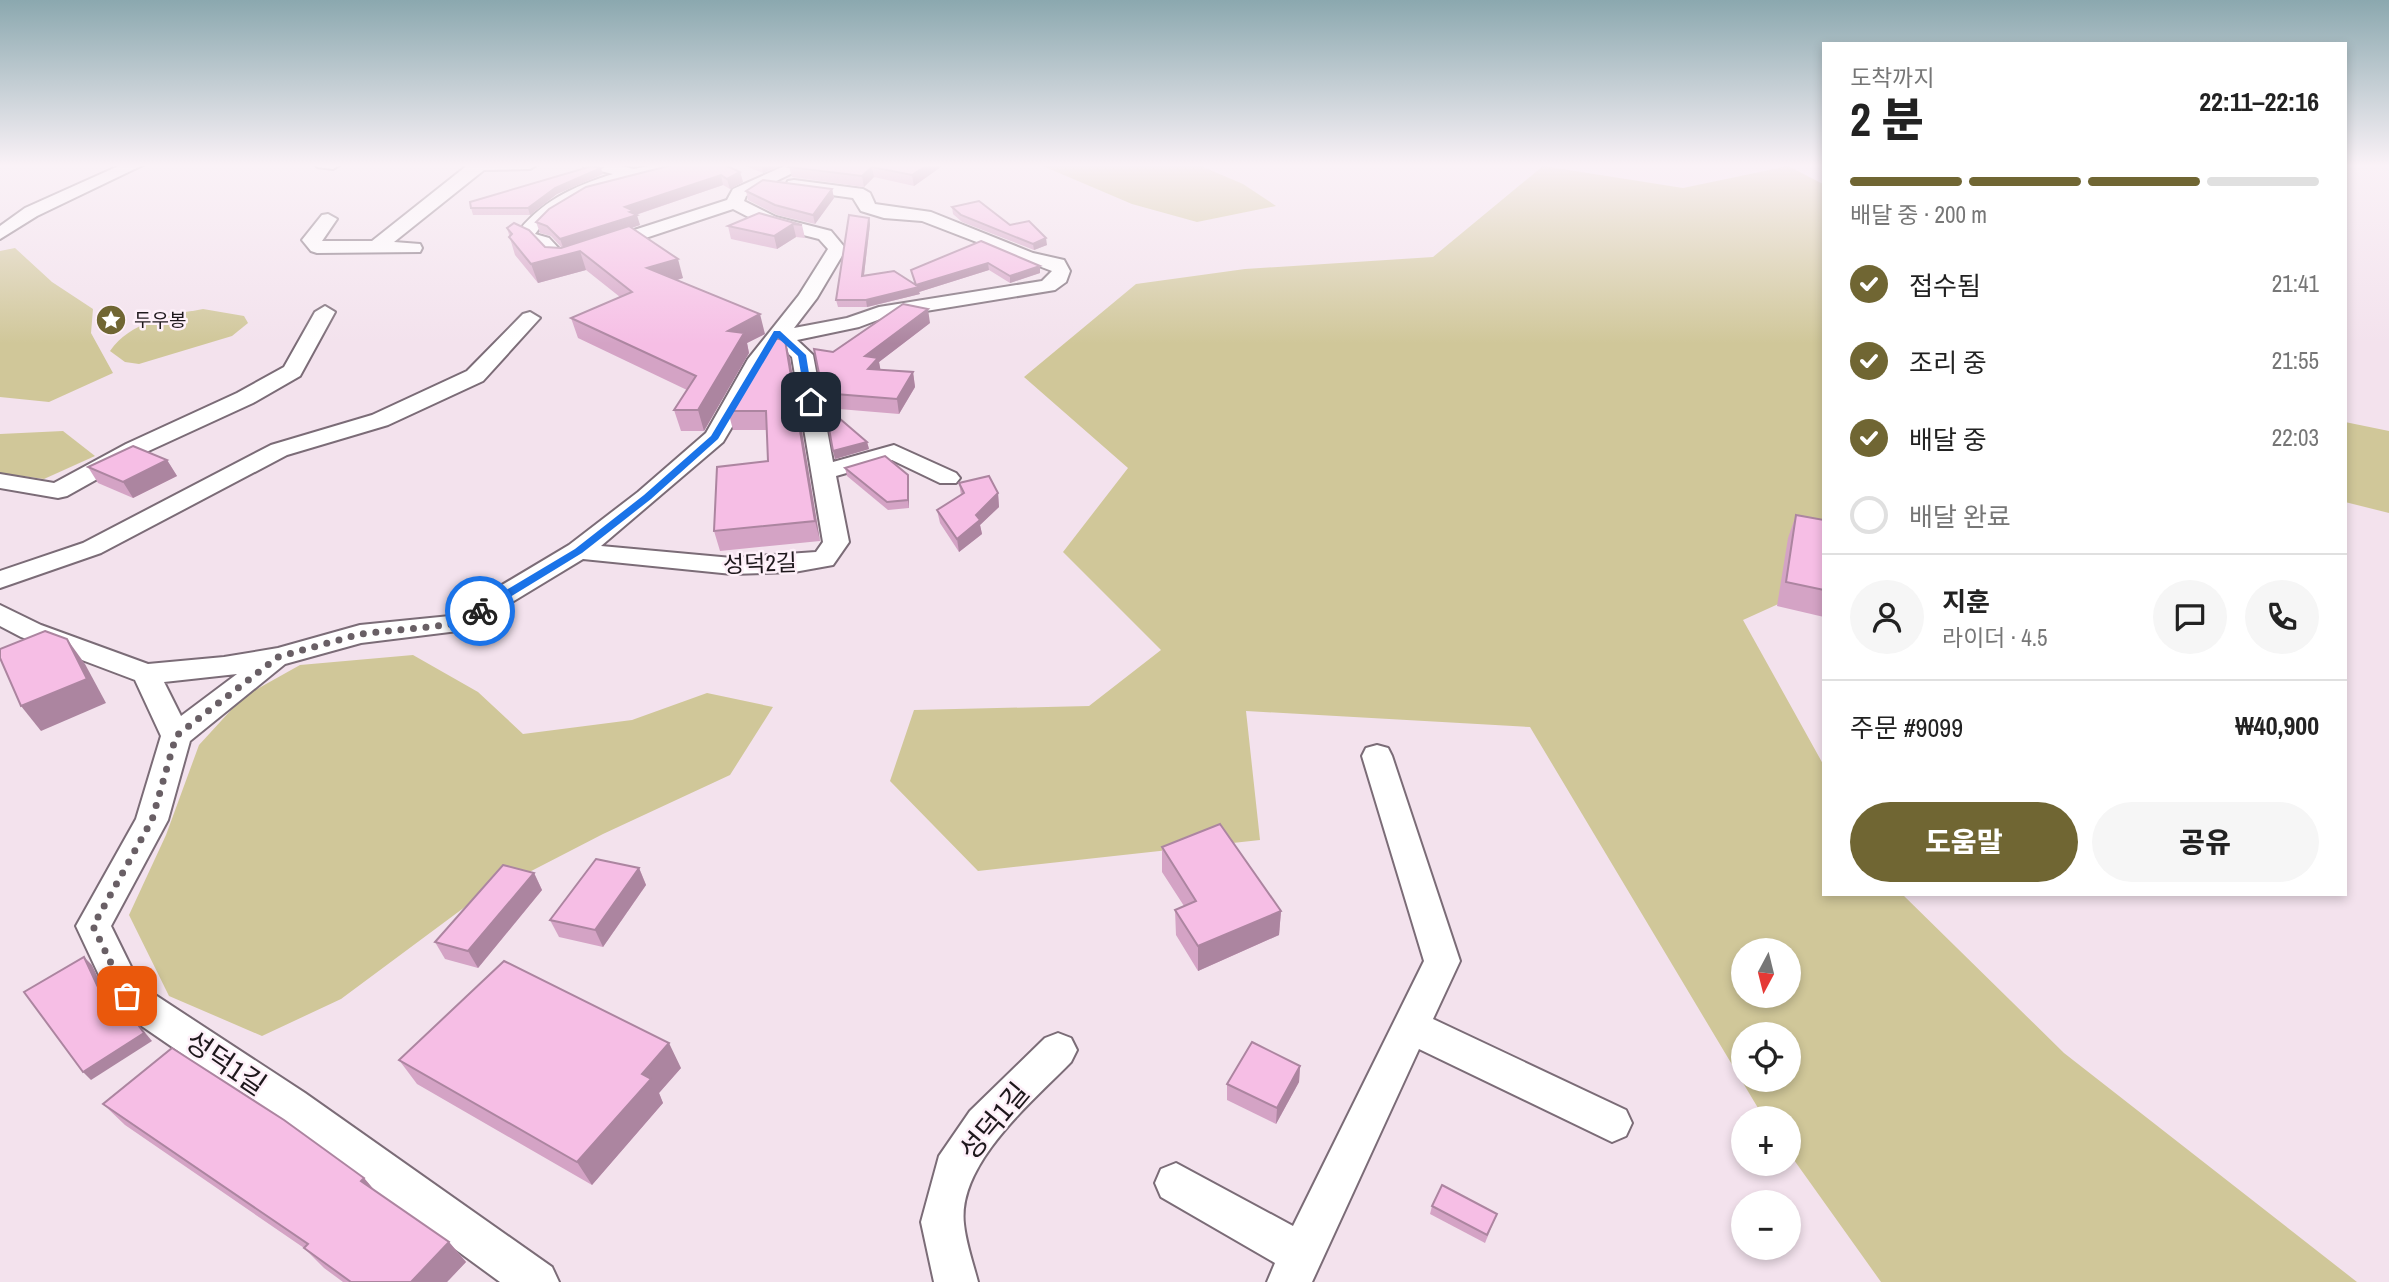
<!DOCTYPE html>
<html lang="ko">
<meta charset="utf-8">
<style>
:root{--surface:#fff;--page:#f6f6f6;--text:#222;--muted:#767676;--line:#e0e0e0;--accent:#706633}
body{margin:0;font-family:"Archivo Narrow","Noto Sans KR",sans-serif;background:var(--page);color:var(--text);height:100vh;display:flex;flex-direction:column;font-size:26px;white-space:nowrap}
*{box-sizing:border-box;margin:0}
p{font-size:23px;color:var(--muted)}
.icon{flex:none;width:38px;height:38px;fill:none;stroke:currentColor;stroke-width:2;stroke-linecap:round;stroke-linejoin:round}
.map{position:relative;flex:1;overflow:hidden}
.details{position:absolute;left:1822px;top:42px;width:525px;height:854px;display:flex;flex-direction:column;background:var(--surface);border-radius:0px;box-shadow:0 4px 10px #0003}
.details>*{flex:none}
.needle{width:46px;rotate:187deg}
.tools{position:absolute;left:1731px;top:938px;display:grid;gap:14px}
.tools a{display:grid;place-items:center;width:70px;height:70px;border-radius:50%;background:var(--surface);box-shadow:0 4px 10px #0003;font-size:35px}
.pin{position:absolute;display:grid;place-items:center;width:60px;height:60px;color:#fff;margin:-30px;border-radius:14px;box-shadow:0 4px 10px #0006}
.courier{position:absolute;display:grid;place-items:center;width:70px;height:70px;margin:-35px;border:5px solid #1a73e8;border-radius:50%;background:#fff;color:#222;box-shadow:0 2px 9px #0007}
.headline em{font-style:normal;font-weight:800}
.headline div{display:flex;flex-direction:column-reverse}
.headline{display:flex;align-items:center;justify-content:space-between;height:119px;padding:0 28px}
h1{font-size:46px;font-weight:800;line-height:52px}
.bar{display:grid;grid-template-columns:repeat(4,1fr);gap:10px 7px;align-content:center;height:84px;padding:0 28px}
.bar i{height:9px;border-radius:5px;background:var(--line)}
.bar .on{background:var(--accent)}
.bar p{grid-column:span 4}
.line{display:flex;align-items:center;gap:18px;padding:0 28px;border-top:2px solid var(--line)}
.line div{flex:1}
.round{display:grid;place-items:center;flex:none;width:74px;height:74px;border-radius:37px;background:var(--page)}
ol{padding:0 28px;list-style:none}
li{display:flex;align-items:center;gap:21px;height:77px}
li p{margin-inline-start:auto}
li .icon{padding:7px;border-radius:50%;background:var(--accent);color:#fff;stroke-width:4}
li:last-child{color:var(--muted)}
li i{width:38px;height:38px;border:4px solid var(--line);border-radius:50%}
.primary-button{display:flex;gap:14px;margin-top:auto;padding:14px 28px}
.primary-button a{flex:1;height:80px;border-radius:42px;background:var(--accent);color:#fff;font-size:28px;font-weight:800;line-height:80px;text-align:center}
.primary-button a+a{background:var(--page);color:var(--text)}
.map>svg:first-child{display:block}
.green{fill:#d0c799;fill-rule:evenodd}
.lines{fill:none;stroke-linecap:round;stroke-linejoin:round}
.minor-casing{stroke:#7b6c77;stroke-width:4}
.minor{fill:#fff;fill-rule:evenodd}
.wall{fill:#d4a3c5}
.shaded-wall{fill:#ac85a0}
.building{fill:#f6bee5;stroke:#ac85a0;stroke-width:2}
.route{fill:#1a73e8}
.done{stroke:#695f65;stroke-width:7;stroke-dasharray:0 12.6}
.labels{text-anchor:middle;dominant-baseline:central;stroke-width:5;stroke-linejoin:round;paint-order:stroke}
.far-poi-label{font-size:19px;fill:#1e181c;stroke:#fef0f9;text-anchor:start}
.street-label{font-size:23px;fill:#1e181c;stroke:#fef0f9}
.near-street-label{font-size:28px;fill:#1e181c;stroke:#fef0f9}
</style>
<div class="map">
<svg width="2389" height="1282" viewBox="0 0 2389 1282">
<rect width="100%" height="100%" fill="#f3e2ed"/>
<!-- green -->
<g class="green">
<path d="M1038,164h158l47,20 33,22 -79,16 -65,-18z"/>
<path d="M1543,166l140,22 105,-22 35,18v400l-80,36 80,144 1,130h78l162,159 293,229h-476l-92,-129 -1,-35h-24l-234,-391 -284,-16 14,129 -282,31 -88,-90 24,-71 175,-4 72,-56 -98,-98 65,-84 -104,-91 112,-93 109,-15 188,-12zM1743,950h45v46h-45zM1743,1034h45v46h-45z"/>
<path d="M15,248l37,34 41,27 -2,24 22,40 -64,29 -49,-5v-146z"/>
<path d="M203,309l41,7 4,7 -16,13 -93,28 -14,-2 -15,-11c20,-29 59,-36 93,-42z"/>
<path d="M2345,422l44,9v82l-44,-11z"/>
<path d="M63,431l32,25 -51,23 -44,-6v-39z"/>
<path d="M413,655l65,37 45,42 109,-14 75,-27 66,14 -43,68 -127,59 -130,67 -132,98 -79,37 -93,-40 -40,-81 37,-80 33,-90 44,-48 57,-32z"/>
</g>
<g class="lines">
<!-- minor casing -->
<g class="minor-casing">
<g id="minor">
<path d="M123,164h22l-108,52 -37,23v-13l25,-18z"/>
<path d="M315,164h26l-8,5 -16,-2z"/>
<path d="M469,164h69l-8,5 -46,1 -90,72 26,2 2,4 -2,4 -103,1 -6,-2 -9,-11 20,-25 6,-1 9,5 -15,22h50z"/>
<path d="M582,164h30l22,5 23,-5h41l-2,3c-57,15 -121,16 -161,67l14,4 14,15 164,-53 6,-11 56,-25h22l-65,32 -2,5 32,16 55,14 15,18 -29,49 -23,30 53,-10 32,-11 163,-26 10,-10 -130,-50 -38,-3 -23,-7 -8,-13 -65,-9 -2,-4 2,-4 6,-1 69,9 7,4 5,11 56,8 102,41 31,7 6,11 -4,11 -11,8 -172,28 -24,9 -62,13 16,15 20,107 61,-17 62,28 4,5 -4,5h-16l-48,-23 -56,16 13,66 -16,23 -39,7 -62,2 -149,-15 -117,71 -105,13 -76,21 -95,77 -22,79 -57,106 29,59 165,108 247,174 7,15h-59l-223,-163 -163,-112 -38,-81 60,-107 25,-83 -26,-56 -114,-43 -21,-11v-21l41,20 107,39 76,-7 54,-9 82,-23 90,-9 119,-71 69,-53 68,-59 42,-74 51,-64 29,-46 -9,-10 -55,-14 -31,-16 -166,55h-14l-16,-18 -22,-10c24,-34 59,-50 98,-62l-29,-7zM780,346l12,11 31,185 -7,10 -84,6 -131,-12 122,-104zM237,674l-56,42 -17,-34z"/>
<path d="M325,306l10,6 -35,64 -47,27 -111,51 -75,42 -9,2 -58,-10v-14l54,9 72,-39 111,-51 47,-26 31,-55z"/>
<path d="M530,312l10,6 -57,63 -95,44 -101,30 -186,98 -101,35v-17l83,-28 188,-98 101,-30 95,-44 56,-57z"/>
<path d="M1377,745l11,3 4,8 68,205 -27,58 193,91 6,13 -6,13 -14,6 -193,-93 -107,233h-45l8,-19 -114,-66 -6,-14 6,-14 15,-6 117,63 131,-265 -62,-205 4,-8z"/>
<path d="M1058,1033l13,5 6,12 -6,12c-38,39 -114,102 -107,162 2,19 9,39 14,58h-44l-13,-60 18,-66 31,-45 75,-73z"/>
</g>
</g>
<!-- minor -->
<use href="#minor" class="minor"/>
</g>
<!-- wall -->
<g class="wall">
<path d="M740,164h43l-20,9z"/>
<path d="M796,164h149l-31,22 -40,-9 -10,10 -72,-10 -3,-10z"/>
<path d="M740,172l3,10 -13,7 -7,-4 -87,30 4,10 -8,3 51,50 -6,2 88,54 -18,9 2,10 -45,78h-23l-7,-21 13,-20 -109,-52 -7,-20 49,-21 -34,-27 -48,13 -23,-28 -8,-27 38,19 17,1 -11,-12 -11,-3 -4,-11 13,-13z"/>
<path d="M603,174l-46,20 -27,21h-57l-2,-7z"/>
<path d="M832,189l2,9 -19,26 -38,-9 -29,-15 -2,-9z"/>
<path d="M952,207l58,18 37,20 -13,5 -72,-28 -9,-8z"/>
<path d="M759,213l43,12 3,13 -9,-1 -19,12 -46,-10 -3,-13z"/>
<path d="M869,218l1,6 -6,51 51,10 -4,-15 70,-29 59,32 -30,10 -21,-13 -70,22 1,2 -53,13h-29l-2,-7z"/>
<path d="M930,323l-51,39 1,8 33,2 2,15 -16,27 -72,-6 40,34 2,7 -34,10 -21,-110 19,3z"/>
<path d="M785,340l5,19 30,182 -100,10 -6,-20 54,-70 -1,-31h-34l-5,-19z"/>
<path d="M167,460l10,16 -44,22 -35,-15 -10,-16z"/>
<path d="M845,468l64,15v25l-21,2 -41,-34z"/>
<path d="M959,483l39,10 1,14 -19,18 2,9 -23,18 -19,-29 -3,-13 24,-15z"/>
<path d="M1796,515l28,5v97l-47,-11 11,-68z"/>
<path d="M1162,847l119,64 -2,24 -81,36 -22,-36 -1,-25 9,-4 -22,-34z"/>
<path d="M639,868l7,17 -43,62 -44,-10 -9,-17z"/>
<path d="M534,873l8,17 -64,78 -33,-9 -10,-17z"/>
<path d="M399,1060l282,8 -22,25 4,10 -71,82 -175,-101z"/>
<path d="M1300,1066l-1,16 -23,42 -49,-24v-16z"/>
<path d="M103,1104l261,74 10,12 75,52 17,20 -19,20h-104l-19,-14 -20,-20 -179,-123z"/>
<path d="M1432,1206l65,8 -12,29 -55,-29z"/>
</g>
<!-- shaded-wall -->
<g class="shaded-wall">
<path d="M761,164h22l-20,9z"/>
<path d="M929,164h16l-31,22 -2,-11z"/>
<path d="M872,167l2,10 -10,10 -2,-11z"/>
<path d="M601,168l2,6 -46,20 -27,21 -2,-7 27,-20z"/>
<path d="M740,172l3,10 -13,7 -3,-10z"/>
<path d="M721,175l2,10 -88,30h2l3,10 -76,25 -4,-11 65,-32z"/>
<path d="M832,189l2,9 -19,26 -2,-9z"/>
<path d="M869,218l1,6 -7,59 -1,-7z"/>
<path d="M793,224l3,13 -19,12 -3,-13z"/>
<path d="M1046,238l1,7 -13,5 -1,-6z"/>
<path d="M580,251l6,19 -48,13 -7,-19z"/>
<path d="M678,259l5,19 -30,9 -6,-19z"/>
<path d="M988,263l1,7 -70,22 1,2 -53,13 -1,-7z"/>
<path d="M1040,266v7l-30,10v-7z"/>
<path d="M928,309l2,14 -51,39 2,10 -11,11 -5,-27z"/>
<path d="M760,314l5,20 -18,9 2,10 -45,78 -6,-21 30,-79z"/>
<path d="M785,340l5,19 30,182 -5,-20z"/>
<path d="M913,372l2,15 -16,27 -2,-15z"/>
<path d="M867,442l2,7 -34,10 -2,-8z"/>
<path d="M167,460l10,16 -44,22 -10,-16z"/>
<path d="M908,475l1,8v25l-1,-8z"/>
<path d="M998,493l1,14 -19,18 2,9 -23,18 -2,-13 19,-24z"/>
<path d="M67,639l18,25 21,39 -65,28 -20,-25z"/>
<path d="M639,868l7,17 -43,62 -8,-17z"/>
<path d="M534,873l8,17 -64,78 -10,-17z"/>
<path d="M1281,911l-2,24 -81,36v-25z"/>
<path d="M84,957l8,8 20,43 -8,-8z"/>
<path d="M136,1022l16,19 -61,39 -8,-8z"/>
<path d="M669,1043l12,25 -22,25 4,10 -71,82 -15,-23 65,-88z"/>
<path d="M1300,1066l-1,16 -23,42 1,-16z"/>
<path d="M364,1178l18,21 -21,-18z"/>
<path d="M449,1242l17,20 -19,20h-36z"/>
</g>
<!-- building -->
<g class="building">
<path d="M676,164h47l17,8 -13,7 -6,-4 -96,32 9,4 -4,1 7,3 -77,24 -13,-13 -11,-4 13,-13 37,-22z"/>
<path d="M796,164h133l-17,11 -40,-8 -10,9 -73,-9z"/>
<path d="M592,166l9,2 -46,20 -27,20h-57l-1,-6z"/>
<path d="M763,180l69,9 -19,26 -38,-10 -29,-14z"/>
<path d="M979,201l31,24 19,-4 17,17 -13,6 -72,-29 -9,-8z"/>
<path d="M759,213l43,12 -9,-1 -19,12 -46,-10z"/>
<path d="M849,215l20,3 -7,58 32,-5 25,16 -53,13h-30z"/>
<path d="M514,223l15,7 16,17 16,1 68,-22 49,33 -31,9 113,46 -32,17 16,2 -46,77h-24l22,-34 -125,-58 61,-26 -52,-41 -49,13 -22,-27 3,-3 -5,-6z"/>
<path d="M981,241l59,25 -30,10 -22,-13 -72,22 -5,-15z"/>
<path d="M903,304l25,5 -63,47 13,2 -10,11 45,3 -16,27 -74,-6 -9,-44 19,3z"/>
<path d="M772,338l13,2 30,181 -101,10 3,-64 51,-6 -2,-50h-38z"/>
<path d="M825,406l42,36 -34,9z"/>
<path d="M133,446l34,14 -44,22 -35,-15z"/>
<path d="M885,456l23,19v25l-21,2 -42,-34z"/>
<path d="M989,476l9,17 -22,22 4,5 -23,19 -20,-29 27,-17 -5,-10z"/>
<path d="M1796,515l28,5v70l-38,-8z"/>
<path d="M45,631l22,8 20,40 -66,27 -21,-48v-9z"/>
<path d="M1220,824l61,87 -83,35 -23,-36 21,-9 -34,-54z"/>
<path d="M596,859l43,9 -44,62 -45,-10z"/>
<path d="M503,865l31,8 -66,78 -33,-9z"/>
<path d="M84,957l20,43 32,22 8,11 -61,39 -59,-80z"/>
<path d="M504,961l165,82 -27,31 9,5 -74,83 -178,-102z"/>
<path d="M1252,1042l48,24 -23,42 -50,-24z"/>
<path d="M172,1048l112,72 80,58 -3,3 88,61 -38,40h-60l-47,-34 4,-4 -205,-140z"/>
<path d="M1442,1185l55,29 -10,21 -55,-29z"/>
</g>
<!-- sky -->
<linearGradient id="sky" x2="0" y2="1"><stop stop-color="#8ba8af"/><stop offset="0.48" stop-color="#faf2f7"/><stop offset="1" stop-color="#faf2f7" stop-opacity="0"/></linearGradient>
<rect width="2389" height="344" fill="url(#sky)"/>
<!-- route -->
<path class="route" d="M774,331h6l26,24 8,49 -8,-2 -8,-46 -20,-18 -60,101 -67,60 -69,54 -98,60h-8v-5l99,-59 69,-54 67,-59z"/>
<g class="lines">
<!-- done -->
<path class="done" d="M127,996l-34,-70 59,-106 24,-84 102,-79 82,-23 96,-10 24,-13"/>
</g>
<!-- icons -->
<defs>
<g id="sight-disc" transform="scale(1.575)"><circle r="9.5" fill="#706633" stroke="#fef0f9"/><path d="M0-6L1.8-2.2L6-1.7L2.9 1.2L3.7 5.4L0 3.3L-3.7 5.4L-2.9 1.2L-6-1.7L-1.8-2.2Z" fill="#fff"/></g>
</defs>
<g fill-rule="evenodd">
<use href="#sight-disc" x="111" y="320"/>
</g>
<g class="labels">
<!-- far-poi labels -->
<g class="far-poi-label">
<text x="134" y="320">두우봉</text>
</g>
<!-- street labels -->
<g class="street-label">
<text transform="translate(760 563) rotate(-2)">성덕2길</text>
</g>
<!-- near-street labels -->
<g class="near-street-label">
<text transform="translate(226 1063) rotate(34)">성덕1길</text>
<text transform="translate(994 1121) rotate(-50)">성덕1길</text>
</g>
</g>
</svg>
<div class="tools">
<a><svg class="needle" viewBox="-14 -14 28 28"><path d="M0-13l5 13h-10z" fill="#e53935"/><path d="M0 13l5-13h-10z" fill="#767676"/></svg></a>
<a><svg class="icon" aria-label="locate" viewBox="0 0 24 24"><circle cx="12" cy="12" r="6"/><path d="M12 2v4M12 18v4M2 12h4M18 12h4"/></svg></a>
<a>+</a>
<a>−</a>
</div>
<div class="pin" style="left:127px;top:996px;background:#ea580c"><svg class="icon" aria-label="bag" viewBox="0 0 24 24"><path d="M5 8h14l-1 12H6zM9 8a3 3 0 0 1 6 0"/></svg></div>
<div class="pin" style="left:811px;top:402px;background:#1f2937"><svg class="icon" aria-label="home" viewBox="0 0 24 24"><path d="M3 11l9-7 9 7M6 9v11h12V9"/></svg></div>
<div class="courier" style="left:480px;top:611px"><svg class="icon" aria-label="bike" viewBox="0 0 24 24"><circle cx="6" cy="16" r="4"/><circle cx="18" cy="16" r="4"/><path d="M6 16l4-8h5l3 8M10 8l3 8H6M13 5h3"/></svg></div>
<section class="details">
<div class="headline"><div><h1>2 분</h1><p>도착까지</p></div><em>22:11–22:16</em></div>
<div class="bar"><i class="on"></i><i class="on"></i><i class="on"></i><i></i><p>배달 중 · 200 m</p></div>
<ol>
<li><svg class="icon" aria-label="check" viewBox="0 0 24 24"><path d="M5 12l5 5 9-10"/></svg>접수됨<p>21:41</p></li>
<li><svg class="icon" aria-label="check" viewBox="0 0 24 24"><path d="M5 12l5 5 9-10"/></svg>조리 중<p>21:55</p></li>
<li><svg class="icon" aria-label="check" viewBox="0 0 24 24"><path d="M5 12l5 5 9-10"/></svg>배달 중<p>22:03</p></li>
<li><i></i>배달 완료</li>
</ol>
<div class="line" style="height:126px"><a class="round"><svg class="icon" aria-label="person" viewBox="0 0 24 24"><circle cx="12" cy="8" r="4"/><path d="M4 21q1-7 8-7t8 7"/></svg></a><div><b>지훈</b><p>라이더 · 4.5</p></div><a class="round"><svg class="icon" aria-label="chat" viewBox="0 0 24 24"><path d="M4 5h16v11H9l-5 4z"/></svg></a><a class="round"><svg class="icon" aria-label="phone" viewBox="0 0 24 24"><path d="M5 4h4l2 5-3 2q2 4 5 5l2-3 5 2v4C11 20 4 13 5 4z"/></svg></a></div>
<div class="line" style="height:91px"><div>주문 #9099</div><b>₩40,900</b></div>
<div class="primary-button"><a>도움말</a><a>공유</a></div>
</section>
</div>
